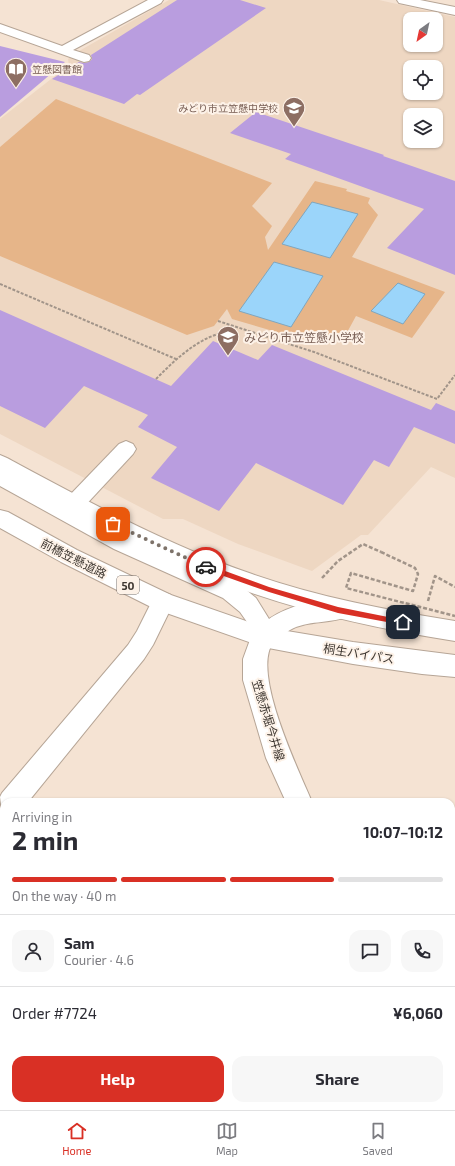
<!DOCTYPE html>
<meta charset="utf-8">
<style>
:root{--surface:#fff;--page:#f7f7f7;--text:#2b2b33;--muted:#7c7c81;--line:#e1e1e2;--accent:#d93025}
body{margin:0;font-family:"Exo 2","Noto Sans JP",sans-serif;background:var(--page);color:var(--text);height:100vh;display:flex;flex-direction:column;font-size:15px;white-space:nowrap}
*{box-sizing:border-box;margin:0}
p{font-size:13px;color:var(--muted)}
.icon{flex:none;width:22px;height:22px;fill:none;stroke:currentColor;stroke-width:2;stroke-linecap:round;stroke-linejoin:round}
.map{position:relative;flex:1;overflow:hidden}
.details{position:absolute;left:0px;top:798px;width:455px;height:312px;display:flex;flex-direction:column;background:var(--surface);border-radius:12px 12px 0 0;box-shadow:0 1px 3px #0004}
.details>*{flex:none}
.needle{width:26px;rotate:213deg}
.tools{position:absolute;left:403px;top:12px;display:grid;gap:8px}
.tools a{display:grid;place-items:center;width:40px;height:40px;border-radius:8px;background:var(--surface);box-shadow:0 1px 3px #0004;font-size:20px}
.pin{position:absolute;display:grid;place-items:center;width:34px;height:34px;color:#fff;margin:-17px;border-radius:8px;box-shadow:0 2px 6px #0006}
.courier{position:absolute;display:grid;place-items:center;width:40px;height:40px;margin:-20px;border:3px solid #d93025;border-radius:50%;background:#fff;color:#222;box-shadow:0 1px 5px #0007}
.head em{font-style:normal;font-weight:700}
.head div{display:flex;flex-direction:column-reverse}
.head{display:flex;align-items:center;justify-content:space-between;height:68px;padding:0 12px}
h1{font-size:26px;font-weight:700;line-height:30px}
.bar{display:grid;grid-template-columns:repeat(4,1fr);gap:6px 4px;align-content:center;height:48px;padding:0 12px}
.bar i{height:5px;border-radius:3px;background:var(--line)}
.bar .current{background:var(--accent)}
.bar p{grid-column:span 4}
.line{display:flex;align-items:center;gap:10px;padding:0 12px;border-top:1px solid var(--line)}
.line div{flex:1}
.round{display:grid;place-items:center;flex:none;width:42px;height:42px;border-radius:12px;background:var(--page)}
.action{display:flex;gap:8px;margin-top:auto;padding:8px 12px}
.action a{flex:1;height:46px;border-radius:12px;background:var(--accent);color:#fff;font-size:16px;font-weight:700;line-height:46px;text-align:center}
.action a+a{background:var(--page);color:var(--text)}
.dock{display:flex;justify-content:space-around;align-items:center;height:56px;border-top:1px solid var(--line);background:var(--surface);font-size:11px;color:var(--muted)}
.dock a{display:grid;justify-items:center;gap:2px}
.dock .current{color:var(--accent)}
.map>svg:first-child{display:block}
.built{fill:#eed7c2;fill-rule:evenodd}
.green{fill:#e6b589}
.water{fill:#9bd5fa;stroke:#7fa6be}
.building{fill:#b99ddf}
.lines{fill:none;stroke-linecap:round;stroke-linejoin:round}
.minor-casing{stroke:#b6a596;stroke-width:2}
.major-casing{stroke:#b6a596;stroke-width:2}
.highway-casing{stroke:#b6a596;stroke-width:2}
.path-far1{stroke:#a19489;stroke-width:2;stroke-dasharray:3 1.5;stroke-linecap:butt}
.path{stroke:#a19489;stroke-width:2.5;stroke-dasharray:4 2;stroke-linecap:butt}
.minor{fill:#fff;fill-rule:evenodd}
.major{fill:#fff;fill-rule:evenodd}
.highway{fill:#fff;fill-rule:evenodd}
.path-bridge{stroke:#a19489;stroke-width:2.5;stroke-dasharray:4 2;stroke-linecap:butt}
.route{fill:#d93025}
.done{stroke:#7e736a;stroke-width:4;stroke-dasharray:0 7.2}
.labels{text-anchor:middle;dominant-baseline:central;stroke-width:4;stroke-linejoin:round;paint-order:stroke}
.far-education-label{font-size:10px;fill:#785e54;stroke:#fdf2e8;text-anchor:start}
.shield{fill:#fdf2e8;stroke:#776f68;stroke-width:1}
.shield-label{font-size:11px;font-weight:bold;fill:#3e3731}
.education-label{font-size:12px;fill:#785e54;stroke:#fdf2e8;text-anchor:start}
.street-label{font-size:12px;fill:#3e3731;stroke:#fdf2e8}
</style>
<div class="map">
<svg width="455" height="1110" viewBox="0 0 455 1110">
<rect width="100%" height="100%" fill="#f5e3d3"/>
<!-- built -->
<path class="built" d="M169,0h210l76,17v461l-24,-11 -63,68h-7l-49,36 -74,-27 -55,-25h-20l-163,-85v-315l69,-54 -1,-6 11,-8zM410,19h26v26h-26zM410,67h26v26h-26zM410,115h26v26h-26z"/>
<!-- green -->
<path class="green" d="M56,99l216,84 -20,23 20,20 -7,11 3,13 47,-69 32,8 -1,2 24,7 -2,5 10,12 -26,42 93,35 -33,46 -56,-22 -12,22 -24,-6 -2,2 -10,-2 -4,8 -72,-21 -5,-10 -13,17 -27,9 -187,-79v-109z"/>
<!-- water -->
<g class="water">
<path d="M312,202l46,12 -28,44 -48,-14z"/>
<path d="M274,262l49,14 -32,51 -52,-16z"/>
<path d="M398,283l27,11 -22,30 -32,-13z"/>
</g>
<!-- building -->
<g class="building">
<path d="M177,0h63l26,8 -126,87 -3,-1 -13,10 -72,-25 27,-17 5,1 5,-1 3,-3 -1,-4z"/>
<path d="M0,46l65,16 -65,55z"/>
<path d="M256,112l128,43 -1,1 72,25v94l-68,-27 37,-39 -139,-50 6,-5 -61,-21z"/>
<path d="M0,310l171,76 42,-45 45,19 14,-15 159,65 5,-7 19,8v33l-41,-17 -25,40 -15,-7 -31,45 -87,-42 -37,48 -68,-33 26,-31 -39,-20 10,-12 -64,-29 -39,42 -45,-22z"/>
</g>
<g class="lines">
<!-- minor casing -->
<g class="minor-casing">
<g id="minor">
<path d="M148,0h15l-2,3 -88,47 16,5 2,3 -2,3 -5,1 -84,-30v-8l62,22z"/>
<path d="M397,0h23l35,7v8l-56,-12z"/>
<path d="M126,441l7,3 3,5 -3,5 -52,56 -7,2 -7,-2 -4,-6 4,-6 52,-54z"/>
<path d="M163,592l8,3 3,7 -21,43 -9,14 -116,143h-24v10l-2,-1 -2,-14 2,-4 126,-148 9,-14 18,-36z"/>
</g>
</g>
<!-- major casing -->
<g class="major-casing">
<g id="major">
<path d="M0,468l7,2 123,67 109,47 17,14 13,21c19,-13 55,-24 77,-16l3,7 -3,7c-18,7 -38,3 -56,13 -5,3 -13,8 -17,13 -22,29 26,128 39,159h-26l-20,-44 -23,-78v-21l8,-22 -4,-15 -7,-10 -17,-14 -109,-49 -114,-63z"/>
<path d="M451,1100l4,10h-32l-2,-4h30z"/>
</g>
</g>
<!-- highway casing -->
<g class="highway-casing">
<g id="highway">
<path d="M0,455l7,3c80,43 160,87 245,116 66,23 134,36 203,47v20c-84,-13 -167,-32 -246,-64 -73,-29 -141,-67 -209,-105z"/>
<path d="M0,510l8,2 69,38 94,45 92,32 90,15 102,13v22l-33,-3 -69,-10 -90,-17 -108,-38 -94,-47 -61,-34z"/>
</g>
</g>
<!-- path-far1 -->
<g class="path-far1">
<path d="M0,284l176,75"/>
<path d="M218,321l96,31 123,47 18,-24"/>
<path d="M156,379c14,-14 28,-28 46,-38 10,-6 22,-8 31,-15"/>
</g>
<!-- path -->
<g class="path">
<path d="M322,578l16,-17 25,-17 18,8"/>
<path d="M428,601l7,-25 20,11"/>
</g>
<!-- minor -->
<use href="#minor" class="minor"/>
<!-- major -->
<use href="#major" class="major"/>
<!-- highway -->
<use href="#highway" class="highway"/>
<!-- path-bridge -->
<path class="path-bridge" d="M381,552l34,16 3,6 -5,17 -62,-18 -5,15 109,28"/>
</g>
<!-- route -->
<path class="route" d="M206,564l63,23 69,20 65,13 3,2 -3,3 -65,-12 -69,-21 -65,-23v-4z"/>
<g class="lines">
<!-- done -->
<path class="done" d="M113,524l93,43"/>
</g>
<!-- icons -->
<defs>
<g id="library-pin" transform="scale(1.15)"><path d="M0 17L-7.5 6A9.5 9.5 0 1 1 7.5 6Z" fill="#8d6e63" stroke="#fdf2e8"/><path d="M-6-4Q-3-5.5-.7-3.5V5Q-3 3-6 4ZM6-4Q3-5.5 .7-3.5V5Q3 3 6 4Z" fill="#fff"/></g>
<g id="school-pin" transform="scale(1.15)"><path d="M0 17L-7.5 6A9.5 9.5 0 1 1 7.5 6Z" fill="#8d6e63" stroke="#fdf2e8"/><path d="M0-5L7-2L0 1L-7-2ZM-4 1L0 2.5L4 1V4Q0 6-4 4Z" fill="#fff"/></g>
</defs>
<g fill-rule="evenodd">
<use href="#library-pin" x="16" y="69"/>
<use href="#school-pin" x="294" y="108"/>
<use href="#school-pin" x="228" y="337"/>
</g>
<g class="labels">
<!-- far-education labels -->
<g class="far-education-label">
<text x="32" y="69">笠懸図書館</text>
<text x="278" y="108" text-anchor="end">みどり市立笠懸中学校</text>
</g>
<!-- shield labels -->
<rect class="shield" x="117" y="576" width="22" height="18" rx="3"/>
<g class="shield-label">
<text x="128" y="585">50</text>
</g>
<!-- education labels -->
<g class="education-label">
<text x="244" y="337">みどり市立笠懸小学校</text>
</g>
<!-- street labels -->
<g class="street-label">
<text transform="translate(74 558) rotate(27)">前橋笠懸道路</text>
<text transform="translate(359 653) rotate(9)">桐生バイパス</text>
<text transform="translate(269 720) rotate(73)">笠懸赤堀今井線</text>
</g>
</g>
</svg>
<div class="tools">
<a><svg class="needle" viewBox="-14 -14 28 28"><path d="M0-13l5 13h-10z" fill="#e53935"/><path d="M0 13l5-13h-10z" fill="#7c7c81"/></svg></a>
<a><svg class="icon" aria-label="locate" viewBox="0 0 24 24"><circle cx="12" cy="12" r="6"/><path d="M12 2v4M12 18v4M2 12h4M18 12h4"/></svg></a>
<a><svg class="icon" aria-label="layers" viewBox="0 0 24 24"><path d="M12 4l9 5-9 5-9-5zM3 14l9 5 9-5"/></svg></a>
</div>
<div class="pin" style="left:113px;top:524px;background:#ea580c"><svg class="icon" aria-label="bag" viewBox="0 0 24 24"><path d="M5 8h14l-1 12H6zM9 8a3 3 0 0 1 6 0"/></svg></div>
<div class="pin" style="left:403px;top:622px;background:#1f2937"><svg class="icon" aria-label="home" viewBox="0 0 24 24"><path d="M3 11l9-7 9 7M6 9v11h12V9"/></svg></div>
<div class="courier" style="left:206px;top:567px"><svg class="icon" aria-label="car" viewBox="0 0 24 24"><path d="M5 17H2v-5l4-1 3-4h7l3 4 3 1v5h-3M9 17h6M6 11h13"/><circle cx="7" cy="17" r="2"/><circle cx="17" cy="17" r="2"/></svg></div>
<section class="details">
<div class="head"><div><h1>2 min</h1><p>Arriving in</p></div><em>10:07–10:12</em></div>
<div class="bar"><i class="current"></i><i class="current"></i><i class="current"></i><i></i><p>On the way · 40 m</p></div>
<div class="line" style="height:72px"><a class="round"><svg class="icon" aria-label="person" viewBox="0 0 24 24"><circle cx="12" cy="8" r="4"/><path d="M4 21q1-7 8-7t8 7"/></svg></a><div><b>Sam</b><p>Courier · 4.6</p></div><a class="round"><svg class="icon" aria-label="chat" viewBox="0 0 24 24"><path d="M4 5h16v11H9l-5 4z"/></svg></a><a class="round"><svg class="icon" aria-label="phone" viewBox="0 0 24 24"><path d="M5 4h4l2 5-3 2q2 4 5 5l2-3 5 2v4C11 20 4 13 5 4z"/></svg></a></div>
<div class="line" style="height:52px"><div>Order #7724</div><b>¥6,060</b></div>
<div class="action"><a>Help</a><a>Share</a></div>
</section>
</div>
<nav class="dock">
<a class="current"><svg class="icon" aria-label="home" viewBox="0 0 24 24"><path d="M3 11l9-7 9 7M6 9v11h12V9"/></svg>Home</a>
<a><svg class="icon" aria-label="map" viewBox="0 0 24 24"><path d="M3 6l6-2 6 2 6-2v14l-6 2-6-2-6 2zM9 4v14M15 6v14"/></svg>Map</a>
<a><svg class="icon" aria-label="saved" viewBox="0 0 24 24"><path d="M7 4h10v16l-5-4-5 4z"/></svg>Saved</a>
</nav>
